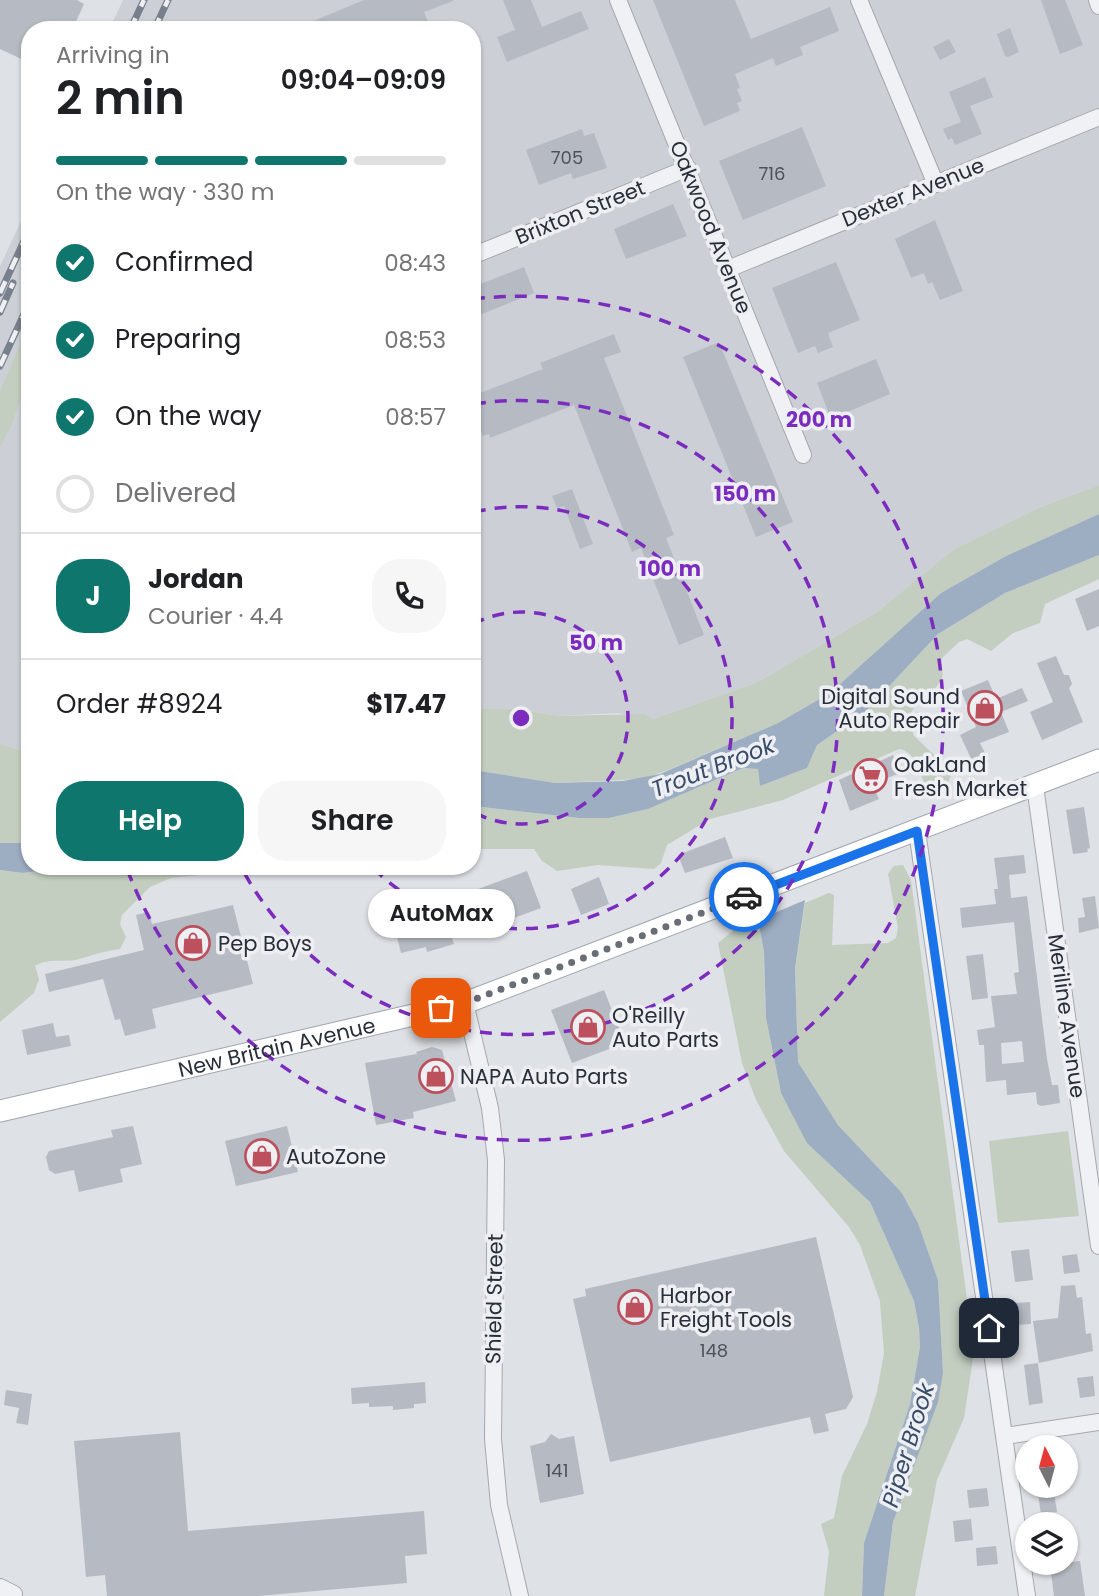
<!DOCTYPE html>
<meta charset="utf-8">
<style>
:root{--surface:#fff;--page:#f6f6f6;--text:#202124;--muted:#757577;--line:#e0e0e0;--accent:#0f766e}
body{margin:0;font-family:Poppins,sans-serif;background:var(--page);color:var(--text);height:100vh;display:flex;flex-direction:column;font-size:26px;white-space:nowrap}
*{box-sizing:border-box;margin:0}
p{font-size:23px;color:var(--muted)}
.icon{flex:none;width:38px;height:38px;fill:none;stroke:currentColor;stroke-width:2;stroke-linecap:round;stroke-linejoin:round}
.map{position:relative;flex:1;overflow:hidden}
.panel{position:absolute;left:21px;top:21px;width:460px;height:854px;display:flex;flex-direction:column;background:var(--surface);border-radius:28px;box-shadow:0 2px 5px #0004}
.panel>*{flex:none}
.needle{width:46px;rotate:354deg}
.fabs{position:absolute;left:1015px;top:1435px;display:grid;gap:14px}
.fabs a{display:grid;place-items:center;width:63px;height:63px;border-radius:50%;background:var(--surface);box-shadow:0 2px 5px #0004;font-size:35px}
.pin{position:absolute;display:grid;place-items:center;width:60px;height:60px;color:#fff;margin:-30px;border-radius:14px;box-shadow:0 4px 10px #0006}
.courier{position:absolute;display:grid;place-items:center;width:70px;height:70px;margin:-35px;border:5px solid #1a73e8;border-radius:50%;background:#fff;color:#222;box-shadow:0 2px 9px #0007}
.bubble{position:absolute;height:49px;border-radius:24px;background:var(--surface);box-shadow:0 2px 5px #0004;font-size:23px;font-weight:600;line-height:49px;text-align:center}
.overview em{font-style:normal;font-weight:600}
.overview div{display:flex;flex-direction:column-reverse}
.overview{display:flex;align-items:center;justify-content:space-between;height:119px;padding:0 35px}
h1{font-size:46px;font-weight:600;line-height:52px}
.bar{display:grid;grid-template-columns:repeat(4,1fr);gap:10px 7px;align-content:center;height:84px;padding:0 35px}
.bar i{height:9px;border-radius:5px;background:var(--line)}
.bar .current{background:var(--accent)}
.bar p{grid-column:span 4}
.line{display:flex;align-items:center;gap:18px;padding:0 35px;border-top:2px solid var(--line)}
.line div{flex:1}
.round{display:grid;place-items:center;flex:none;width:74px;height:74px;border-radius:28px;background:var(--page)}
ol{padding:0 35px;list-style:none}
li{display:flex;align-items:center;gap:21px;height:77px}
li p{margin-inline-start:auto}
li .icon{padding:7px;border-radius:50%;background:var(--accent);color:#fff;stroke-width:4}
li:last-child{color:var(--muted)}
li i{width:38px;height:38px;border:4px solid var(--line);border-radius:50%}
.button{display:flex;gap:14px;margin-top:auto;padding:14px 35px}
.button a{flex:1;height:80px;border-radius:28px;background:var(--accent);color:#fff;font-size:28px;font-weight:600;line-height:80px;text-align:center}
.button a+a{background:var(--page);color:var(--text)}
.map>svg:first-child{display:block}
.built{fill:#ccd0d6}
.green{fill:#c3cec0}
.water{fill:#9dadc2}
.building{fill:#b6bac2;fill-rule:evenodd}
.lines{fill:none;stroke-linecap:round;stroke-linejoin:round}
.minor-casing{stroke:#a4a8ae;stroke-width:18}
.major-casing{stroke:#9fa5b0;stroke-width:23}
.minor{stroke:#f0f1f4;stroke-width:16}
.major{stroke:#fff;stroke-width:21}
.rail-casing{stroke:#79808d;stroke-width:7}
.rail{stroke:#edeff3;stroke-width:4.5;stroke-dasharray:13;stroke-linecap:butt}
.done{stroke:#686d76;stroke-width:7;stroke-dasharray:0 12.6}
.route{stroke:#1a73e8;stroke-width:9}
.ring{fill:none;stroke:#7b2cbf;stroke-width:3.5;stroke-dasharray:12 9}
.labels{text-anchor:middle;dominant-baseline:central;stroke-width:7;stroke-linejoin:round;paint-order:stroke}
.number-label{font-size:18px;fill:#4c525c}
.street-label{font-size:21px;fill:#292f3a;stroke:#edeff3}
.poi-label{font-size:21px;fill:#292f3a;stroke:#edeff3;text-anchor:start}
.water-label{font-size:23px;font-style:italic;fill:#384c69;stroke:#edeff3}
.centre{fill:#7b2cbf;stroke:#edeff3;stroke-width:3.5}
.ring-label{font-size:21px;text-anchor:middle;font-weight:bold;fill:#7b2cbf;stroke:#edeff3;stroke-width:7;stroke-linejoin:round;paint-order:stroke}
</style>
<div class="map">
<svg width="1099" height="1596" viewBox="0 0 1099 1596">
<rect width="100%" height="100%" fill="#dee1e5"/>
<!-- built -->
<g class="built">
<path d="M123,0h976v485l-58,22 -87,42 -77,63 -121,71 -103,36 -37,-6 -56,3 -45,-7 -42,-1 -1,-678h-363z"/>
<path d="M30,202v119l-30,69v-124z"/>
<path d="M30,373v380l-30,-9v-296l12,-23z"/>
</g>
<!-- green -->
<g class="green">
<path d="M30,321v52l-18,52 -12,23v-58z"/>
<path d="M1099,485v29l-93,42 -65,37 -111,100 -52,30 -110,47 -26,9 -87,4 -82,-13 -1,-62 43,1 45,7 85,-2 8,5 103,-36 121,-71 77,-63 87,-42z"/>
<path d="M1099,555v24l-54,25 -5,19 -27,10 -22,18 -24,-12 -8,3 -17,16c-2,8 3,14 -1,22 -13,23 -40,20 -27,56l29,27 8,12 -3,8 -13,6 -9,-1c-6,-14 -10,-37 -27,-39l-116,51 -73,19 -43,26 -6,18 -7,6 -56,-4 -41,6 -15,-10 -8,-12h-61l-1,-43 107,12h30l39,-9 95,-41 15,1 2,17 47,-18 10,-23 48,-33 73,-78 67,-41z"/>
<path d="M0,744l30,9v90h-30z"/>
<path d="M903,865l8,15 63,472 -10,66 -27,62 -22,116h-31l9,-74 50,-149 -5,-93 -20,-57 -16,-30 -64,-68 -40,-63 -3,-94 10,-65 24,-10 5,2 -2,50 56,-2 8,-5 2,-10 -10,-54 6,-8z"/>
<path d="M73,866h218l-120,12 -21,9 -28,28 -2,9 6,13 -6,12c-16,2 -30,7 -45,11 -14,2 -28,-2 -40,6l4,13 -5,14 -34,29v-152l23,3z"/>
<path d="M758,921l6,31 2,66 15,75 89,109 44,99 5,27 1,19 -10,57 -46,139 -2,53h-38l5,-44 -8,-28 13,-6 8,-42 25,-52 10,-32 7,-39 -4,-52 -20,-56 -11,-18 -65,-76 -28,-51 -14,-37 -24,-120 22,-18z"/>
<path d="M1068,1131l11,85 -81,7 -9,-82z"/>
</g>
<!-- water -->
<g class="water">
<path d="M1099,514v41l-94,38 -67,41 -73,78 -48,33 -10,23 -47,18 -2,-17 -15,-1 -95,41 -39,9h-30l-106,-12v-36l82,13 68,-2 37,-7 118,-51 52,-30 111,-100 65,-37z"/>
<path d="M0,843h30v23h43l-50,7 -23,-3z"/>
<path d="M805,900l-10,68 3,94 40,63 64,68 16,30 20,57 5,93 -5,29 -45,120 -9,74h-22l2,-53 46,-139 10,-57 -1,-19 -5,-27 -44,-99 -63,-59 -26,-50 -15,-75 -2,-66 -6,-32z"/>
</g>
<!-- building -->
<g class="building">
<path d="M0,0h77l7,4 -12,26h-42v33l-30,-14z"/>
<path d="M364,0h89v1l-29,11 7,18h-139z"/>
<path d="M503,0h28l11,27 39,-16 8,18 -82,33 -10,-25 18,-7z"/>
<path d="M653,0h82l16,39 79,-32 9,24 -39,16 3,8 -27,11 -3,-8 -38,16 5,14 -3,1 5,12 -5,2 3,8 -36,15z"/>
<path d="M1041,0h24l18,45 -23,9z"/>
<path d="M1010,28l9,24 -11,5 -3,-1 -8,-22z"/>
<path d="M949,39l7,13 -16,8 -7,-13z"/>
<path d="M985,77l8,20 -23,9 12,28 -27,11 -3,-7 -4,2 -5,-11 18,-7 -12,-30z"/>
<path d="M802,127l24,59 -83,34 -24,-59z"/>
<path d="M582,129l2,7 10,-3 13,35 -34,11 -2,-6 -32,12 -13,-35z"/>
<path d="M673,204l14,32 -61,23 -12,-30z"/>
<path d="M935,220l28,71 -23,9 -8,-18 -4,2 -4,-11 -13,5 -16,-39z"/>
<path d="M836,262l24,58 -32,13 5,14 -15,6 -3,-7 -17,7 -26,-65z"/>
<path d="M524,267l10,26 -62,25v-31z"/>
<path d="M614,334l7,18 -17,6 70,177 -8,3 38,97 -25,10 -38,-97 -9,4 -58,-147 -84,33 -1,-4 -6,2 -11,-27v-13l71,-27 -3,-6z"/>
<path d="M719,342l74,180 -37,15 -73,-180z"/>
<path d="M876,359l14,35 -59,25 -14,-36z"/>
<path d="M572,489l21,55 -13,5 -16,-43 -7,2 -5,-12z"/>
<path d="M1099,589v37l-12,5 -12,-32z"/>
<path d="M1056,656l8,19h5l3,9 -3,4 14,34 -41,18 -12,-28 23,-10 -16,-39z"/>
<path d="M988,680l8,19 26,-11 6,13 -27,11 8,20 -29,11 9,18 -14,6 -15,-32 16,-8 -15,-36z"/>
<path d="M893,755l7,18 -28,11 7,15 -29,12 -11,-31z"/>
<path d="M1084,807l6,41 -3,1 1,3 -15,2 -7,-44z"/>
<path d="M725,837l8,21 -48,15 -7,-18z"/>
<path d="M1024,855l2,18 -17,2 2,23 16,-2 20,163 5,26h6l2,18 -19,3 -4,-2 -1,-12 -29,3 -1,-15 -20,2 -2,-37h-5l-2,-15 18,-3 -4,-31 26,-2 -3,-21 5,-1 -5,-50 -52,6 -2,-20 36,-4 -2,-15h4l-4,-31zM1022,1041l2,21 -22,2 -1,-21z"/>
<path d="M527,871l14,37 -65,24 -14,-37z"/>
<path d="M599,877l10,27 -28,11 -10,-26z"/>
<path d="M1095,896l4,32 -20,5 -1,-15 7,-1 -3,-19z"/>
<path d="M233,905l20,79 -101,25 4,19 -31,8 -5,-17 -5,1 -12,-41 -54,13 -4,-18 99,-24 -8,-35 13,-3 3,12z"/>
<path d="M442,909l12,35 -27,8 -1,-5 -25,6 -8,-32z"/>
<path d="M983,954l5,44 -16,2 -6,-44z"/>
<path d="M604,990l21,53 -53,20 -21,-53z"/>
<path d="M53,1023l3,14 13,-2 2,11 -44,9 -5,-25z"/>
<path d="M432,1047l10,3 14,51 -43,11 1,6 -38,7 -11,-62 52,-9 -1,-2z"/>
<path d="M133,1126l9,38 -22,5 3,13 -44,10 -5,-22 -19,4 -6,-4 -3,-13 3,-6 64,-14 -2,-7z"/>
<path d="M287,1126l11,46 -62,14 -11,-45z"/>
<path d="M816,1237l37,160 -7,12 -21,5 4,17 -15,3 -4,-17 -200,45 -37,-163 13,-3 -1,-7z"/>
<path d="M1029,1249l4,31 -18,2 -4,-31z"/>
<path d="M1077,1254l3,18 -16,2 -2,-18z"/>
<path d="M1075,1285l2,13 5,-1 4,37 5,-1 2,18 -54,12 -6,-42 25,-3 3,-32z"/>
<path d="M1030,1302l1,22 -15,1 -2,-22z"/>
<path d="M1038,1363l5,40 -14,2 -5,-40z"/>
<path d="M1093,1376l2,20 -15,2 -3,-20z"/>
<path d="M425,1382l1,21 -12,1v4l-21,2v-4l-24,1v-4l-17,1 -1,-16z"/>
<path d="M6,1390l26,4 -4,31 -12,-2 3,-15 -15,-3z"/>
<path d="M180,1432l8,99 236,-20 3,43 -22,2 2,27 -149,13h-151l-2,-21 -19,2 -12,-136z"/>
<path d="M551,1434l8,5 15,-3 10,58 -44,9 -10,-57 15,-4z"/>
<path d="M987,1488l2,18 -20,2 -2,-18z"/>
<path d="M1054,1492l3,20 -16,2 -3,-20z"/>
<path d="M971,1519l2,21 -18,2 -2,-21z"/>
<path d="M996,1546l2,18 -21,2 -1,-18z"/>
<path d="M1080,1561l5,35h-31l-4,-31z"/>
</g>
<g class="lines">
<!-- minor casing -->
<g class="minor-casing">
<g id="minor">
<path d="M618,0l185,455"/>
<path d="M859,0l76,182"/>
<path d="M1097,0l2,6"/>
<path d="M472,256l216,-88"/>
<path d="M728,269l371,-152"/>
<path d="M1035,786l64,460"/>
<path d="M917,831l110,765"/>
<path d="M465,1003l25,105 6,52 -3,279 6,66 21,91"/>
<path d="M1005,1436l94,-14"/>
<path d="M0,1587l14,7"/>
</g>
</g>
<!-- major casing -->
<g class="major-casing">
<g id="major">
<path id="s1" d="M0,1111l465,-108 634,-243"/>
</g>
</g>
<!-- minor -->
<use href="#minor" class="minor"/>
<!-- major -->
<use href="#major" class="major"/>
<!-- rail casing -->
<g class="rail-casing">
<g id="rail">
<path d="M130,30l14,-30"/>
<path d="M154,30l14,-30"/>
<path d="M0,293l30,-65"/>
<path d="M0,312l13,-29"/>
<path d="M0,366l30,-65"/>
</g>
</g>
<!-- rail -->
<use href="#rail" class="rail"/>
</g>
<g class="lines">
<!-- done -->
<path class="done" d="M441,1008l24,-5 279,-106"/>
<!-- route -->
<path class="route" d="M744,897l173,-66 72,497"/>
</g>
<!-- distance rings -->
<g class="ring">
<path d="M473 624A106 106 0 1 1 473 812"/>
<path d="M474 512A211 211 0 1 1 372 867"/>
<path d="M474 404A317 317 0 1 1 241 867"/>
<path d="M473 299A422 422 0 1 1 127 869"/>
</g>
<!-- icons -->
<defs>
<g id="shop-ring" transform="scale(1.75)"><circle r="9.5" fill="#edeff3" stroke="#bd505d" stroke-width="1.5"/><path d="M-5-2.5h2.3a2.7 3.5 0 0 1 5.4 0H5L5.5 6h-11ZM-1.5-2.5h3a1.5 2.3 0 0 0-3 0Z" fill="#bd505d"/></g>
<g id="supermarket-ring" transform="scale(1.75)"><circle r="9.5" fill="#edeff3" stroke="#bd505d" stroke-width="1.5"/><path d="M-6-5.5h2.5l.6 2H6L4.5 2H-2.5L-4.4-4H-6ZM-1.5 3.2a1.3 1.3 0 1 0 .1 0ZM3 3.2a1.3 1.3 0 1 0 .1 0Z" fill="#bd505d"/></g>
</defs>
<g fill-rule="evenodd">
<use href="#shop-ring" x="985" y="708"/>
<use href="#supermarket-ring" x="870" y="776"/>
<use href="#shop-ring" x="193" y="943"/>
<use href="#shop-ring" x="588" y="1027"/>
<use href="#shop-ring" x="436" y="1076"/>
<use href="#shop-ring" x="262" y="1156"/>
<use href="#shop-ring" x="635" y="1307"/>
</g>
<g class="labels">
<!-- number labels -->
<g class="number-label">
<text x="567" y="157">705</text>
<text x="772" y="173">716</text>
<text x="714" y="1350">148</text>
<text x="557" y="1470">141</text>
</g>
<!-- street labels -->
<g class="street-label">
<text transform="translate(913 192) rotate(-22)">Dexter Avenue</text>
<text transform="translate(580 212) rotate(-22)">Brixton Street</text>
<text transform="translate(711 227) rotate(68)">Oakwood Avenue</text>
<text transform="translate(1067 1016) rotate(82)">Meriline Avenue</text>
<text stroke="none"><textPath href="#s1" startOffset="284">New Britain Avenue</textPath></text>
<text transform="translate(494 1299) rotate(-89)">Shield Street</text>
</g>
<!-- poi labels -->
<g class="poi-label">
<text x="960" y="696" text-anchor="end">Digital Sound<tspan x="960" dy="24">Auto Repair</tspan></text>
<text x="894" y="764">OakLand<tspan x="894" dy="24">Fresh Market</tspan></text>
<text x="218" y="943">Pep Boys</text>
<text x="612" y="1015">O'Reilly<tspan x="612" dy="24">Auto Parts</tspan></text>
<text x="460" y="1076">NAPA Auto Parts</text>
<text x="286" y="1156">AutoZone</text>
<text x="660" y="1295">Harbor<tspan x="660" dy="24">Freight Tools</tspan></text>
</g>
<!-- water labels -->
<g class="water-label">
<text transform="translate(713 767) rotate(-21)">Trout Brook</text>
<text transform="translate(908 1445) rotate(-73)">Piper Brook</text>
</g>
</g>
<circle cx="521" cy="718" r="10" class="centre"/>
<g class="ring-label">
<text x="819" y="427">200 m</text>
<text x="745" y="501">150 m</text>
<text x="670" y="576">100 m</text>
<text x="596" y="650">50 m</text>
</g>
</svg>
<div class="fabs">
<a><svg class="needle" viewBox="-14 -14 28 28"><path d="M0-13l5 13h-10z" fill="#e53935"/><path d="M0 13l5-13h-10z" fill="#757577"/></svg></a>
<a><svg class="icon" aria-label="layers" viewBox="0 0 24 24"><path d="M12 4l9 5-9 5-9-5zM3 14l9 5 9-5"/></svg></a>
</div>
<div class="pin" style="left:441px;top:1008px;background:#ea580c"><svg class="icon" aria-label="bag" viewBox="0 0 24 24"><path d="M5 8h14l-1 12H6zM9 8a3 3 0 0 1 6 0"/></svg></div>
<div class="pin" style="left:989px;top:1328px;background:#1f2937"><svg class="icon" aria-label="home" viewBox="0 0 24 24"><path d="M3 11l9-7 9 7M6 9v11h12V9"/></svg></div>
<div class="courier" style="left:744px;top:897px"><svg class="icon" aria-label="car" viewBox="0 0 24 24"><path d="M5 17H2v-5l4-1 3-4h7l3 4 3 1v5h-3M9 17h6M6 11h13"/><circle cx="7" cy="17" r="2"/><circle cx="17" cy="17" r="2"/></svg></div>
<div class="bubble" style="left:368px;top:889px;width:147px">AutoMax</div>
<section class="panel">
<div class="overview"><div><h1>2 min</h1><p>Arriving in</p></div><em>09:04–09:09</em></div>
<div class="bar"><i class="current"></i><i class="current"></i><i class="current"></i><i></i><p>On the way · 330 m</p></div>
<ol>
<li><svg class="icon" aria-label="check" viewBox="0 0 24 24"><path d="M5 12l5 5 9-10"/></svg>Confirmed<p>08:43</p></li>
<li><svg class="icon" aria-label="check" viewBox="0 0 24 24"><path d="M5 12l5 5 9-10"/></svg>Preparing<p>08:53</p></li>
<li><svg class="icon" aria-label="check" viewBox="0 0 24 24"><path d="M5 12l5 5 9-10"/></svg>On the way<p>08:57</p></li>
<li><i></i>Delivered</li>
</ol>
<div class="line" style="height:126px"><b class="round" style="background:var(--accent);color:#fff">J</b><div><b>Jordan</b><p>Courier · 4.4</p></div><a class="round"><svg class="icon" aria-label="phone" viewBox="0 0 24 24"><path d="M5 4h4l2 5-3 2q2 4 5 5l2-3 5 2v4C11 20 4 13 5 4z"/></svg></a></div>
<div class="line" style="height:91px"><div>Order #8924</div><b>$17.47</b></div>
<div class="button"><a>Help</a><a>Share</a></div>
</section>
</div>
